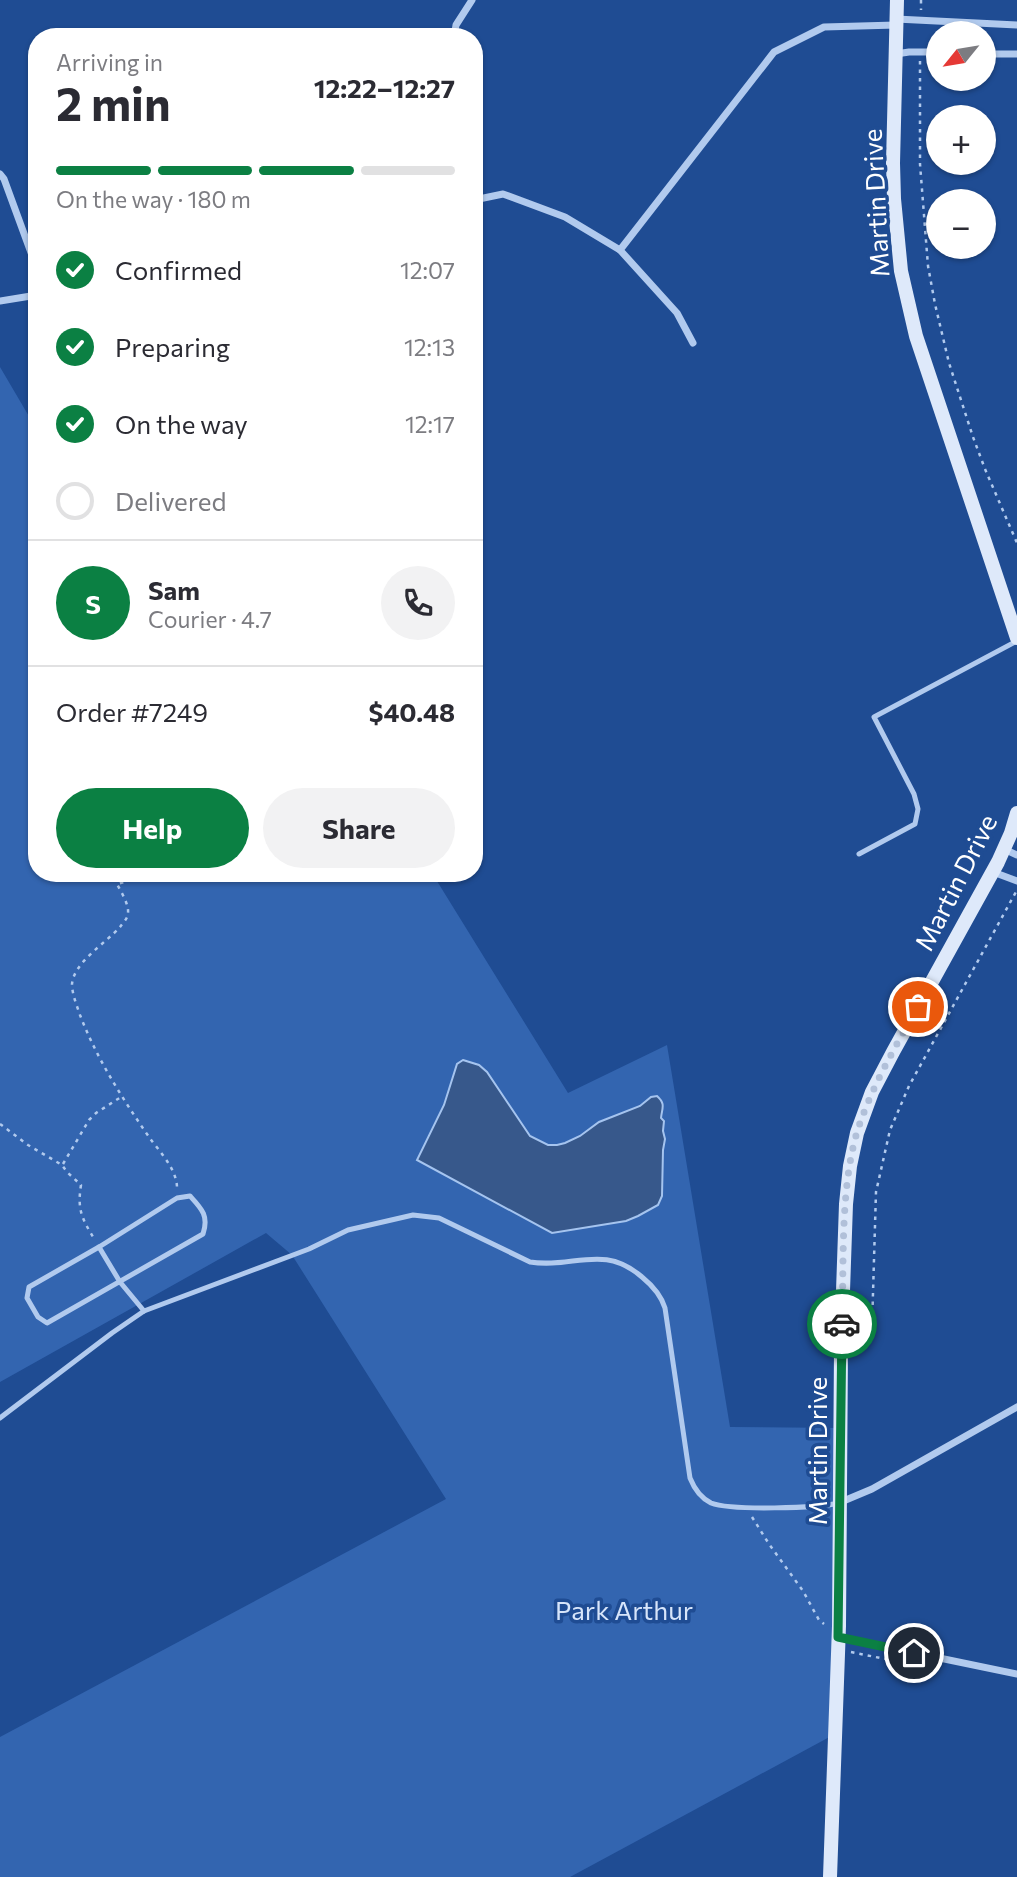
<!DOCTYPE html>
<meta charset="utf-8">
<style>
:root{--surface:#fff;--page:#f2f2f3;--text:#2b2b33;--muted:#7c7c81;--line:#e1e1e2;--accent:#0b8043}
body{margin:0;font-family:Commissioner,sans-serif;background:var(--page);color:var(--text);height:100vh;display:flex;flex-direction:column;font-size:26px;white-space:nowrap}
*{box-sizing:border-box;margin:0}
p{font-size:23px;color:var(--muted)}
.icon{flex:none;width:38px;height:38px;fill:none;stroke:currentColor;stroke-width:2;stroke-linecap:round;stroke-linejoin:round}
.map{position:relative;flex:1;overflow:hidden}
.drawer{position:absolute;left:28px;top:28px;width:455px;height:854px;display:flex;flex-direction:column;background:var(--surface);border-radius:28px;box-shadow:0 2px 5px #0004}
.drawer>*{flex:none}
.needle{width:46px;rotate:240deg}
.fabs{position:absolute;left:926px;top:21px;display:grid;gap:14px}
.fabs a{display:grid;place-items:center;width:70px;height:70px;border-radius:50%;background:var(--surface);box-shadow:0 2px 5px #0004;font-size:35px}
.pin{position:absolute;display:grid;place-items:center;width:60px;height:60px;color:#fff;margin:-30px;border:4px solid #fff;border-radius:50%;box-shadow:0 2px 7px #0007}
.courier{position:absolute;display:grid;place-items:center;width:70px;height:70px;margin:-35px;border:5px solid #0b8043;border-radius:50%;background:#fff;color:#222;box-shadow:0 2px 9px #0007}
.headline em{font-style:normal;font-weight:700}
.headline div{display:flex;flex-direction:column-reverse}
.headline{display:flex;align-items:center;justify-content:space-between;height:119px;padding:0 28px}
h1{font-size:46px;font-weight:700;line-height:52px}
.bar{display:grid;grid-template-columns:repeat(4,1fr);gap:10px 7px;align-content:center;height:84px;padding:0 28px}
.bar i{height:9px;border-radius:5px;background:var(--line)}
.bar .on{background:var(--accent)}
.bar p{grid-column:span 4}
.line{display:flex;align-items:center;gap:18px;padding:0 28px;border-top:2px solid var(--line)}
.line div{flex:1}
.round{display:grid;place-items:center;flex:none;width:74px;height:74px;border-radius:37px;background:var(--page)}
ol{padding:0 28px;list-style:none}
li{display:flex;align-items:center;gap:21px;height:77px}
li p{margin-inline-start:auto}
li .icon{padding:7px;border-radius:50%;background:var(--accent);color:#fff;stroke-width:4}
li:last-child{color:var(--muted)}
li i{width:38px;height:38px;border:4px solid var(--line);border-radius:50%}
.action{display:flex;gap:14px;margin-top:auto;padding:14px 28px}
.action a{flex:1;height:80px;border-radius:42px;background:var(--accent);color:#fff;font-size:28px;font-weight:700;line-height:80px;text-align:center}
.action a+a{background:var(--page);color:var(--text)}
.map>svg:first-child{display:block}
.green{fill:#3365b0}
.water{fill:#37588b;stroke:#a5c4ef;stroke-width:2}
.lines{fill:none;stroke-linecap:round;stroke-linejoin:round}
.path{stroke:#b1caee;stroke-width:2.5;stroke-dasharray:3.5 5;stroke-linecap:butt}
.lane{stroke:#b1caee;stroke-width:5}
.street{stroke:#b1caee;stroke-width:7}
.secondary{stroke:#dee9fa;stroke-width:14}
.done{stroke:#b1c0d9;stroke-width:7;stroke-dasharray:0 12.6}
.route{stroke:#0b8043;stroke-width:9}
.labels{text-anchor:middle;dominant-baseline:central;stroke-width:7;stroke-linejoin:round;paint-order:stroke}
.street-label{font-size:26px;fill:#fff;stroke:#1f4c93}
.park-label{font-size:26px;fill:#d7e5fa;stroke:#1f4c93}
</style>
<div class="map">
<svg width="1017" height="1877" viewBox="0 0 1017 1877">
<rect width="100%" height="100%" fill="#1f4c93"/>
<!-- green -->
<path class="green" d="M0,367l37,63v443h395l136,220 99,-48 63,382 111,1 -6,306 -265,143h-570v-140l446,-238 -154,-244 -26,-22 -266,149z"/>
<!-- water -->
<path class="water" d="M463,1060l16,5 8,7 43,64 18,9h9l8,-2 15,-7 19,-14 41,-16 11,-9 6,-1c9,8 5,12 4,22l3,3 -1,10 2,8 -2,11 -1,46 -4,9 -20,11 -12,5 -74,12 -135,-73 27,-55 13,-41z"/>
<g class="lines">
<!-- path -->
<g class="path">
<path d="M921,0v10"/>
<path d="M920,61v103l8,102 7,38 14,59 24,74 12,32 32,74"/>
<path d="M156,873l-39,11c4,8 12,20 11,29 0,5 -5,10 -8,14 -14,16 -46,35 -48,57 0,10 5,22 8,31 17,44 42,83 69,122 10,14 28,32 28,51"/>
<path d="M0,1124l28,21 34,20 5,7 14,13c-4,25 1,34 14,55"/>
<path d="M63,1164l26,-44 7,-7 25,-16"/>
<path d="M855,1348c11,-2 15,-10 17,-21l4,-135 14,-62 19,-44 108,-196"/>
<path d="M752,1517l17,27 34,47 16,29 5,4"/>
<path d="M851,1652l68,14"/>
</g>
<!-- lane -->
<g class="lane">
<path d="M859,854l56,-30 3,-15 -4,-15 -40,-77 143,-76"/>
<path d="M190,1196c12,13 19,20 13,38l-156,89 -9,-6 -11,-19 2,-11 70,-40 78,-49z"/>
<path d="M99,1247l21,35 24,29"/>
<path d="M0,1418l112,-85 32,-22 165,-62 39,-19 65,-15 26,3 91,44c43,7 73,-19 112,15 11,9 19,18 23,31l25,170c4,10 11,20 21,25 20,8 107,5 128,0"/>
</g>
<!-- street -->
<g class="street">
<path d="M896,19l121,6"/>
<path d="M454,37l2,-12 16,-25"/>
<path d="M896,54l13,-2h29"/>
<path d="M984,54h33"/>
<path d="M0,174l4,5 33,90"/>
<path d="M474,200l29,-6 62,23 55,33"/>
<path d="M0,301l37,-6"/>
<path d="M693,343l-16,-30 -57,-63 154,-198 50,-25 72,-2"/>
<path d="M1004,849l13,6"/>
<path d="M993,872l24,9"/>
<path d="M841,1502l31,-13 145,-82"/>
<path d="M838,1637l179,37"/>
</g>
<!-- secondary -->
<g class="secondary">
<path d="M897,0l-4,163 1,36 7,72 15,65 101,302"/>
<path d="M830,1877l9,-251 2,-277 5,-145 4,-38 7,-33 15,-41 21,-40 105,-190 13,-29 6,-20"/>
</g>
</g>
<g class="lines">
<!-- done -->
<path class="done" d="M842,1324c2,-61 -2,-134 15,-192 14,-44 38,-85 61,-125"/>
<!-- route -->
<path class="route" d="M842,1324l-4,313 76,16"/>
</g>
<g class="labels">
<!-- street labels -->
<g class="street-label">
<text transform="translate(875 203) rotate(-93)">Martin Drive</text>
<text transform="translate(955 882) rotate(-63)">Martin Drive</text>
<text transform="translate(816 1451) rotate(-90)">Martin Drive</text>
</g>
<!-- park labels -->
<g class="park-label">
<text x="624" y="1609">Park Arthur</text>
</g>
</g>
</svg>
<div class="fabs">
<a><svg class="needle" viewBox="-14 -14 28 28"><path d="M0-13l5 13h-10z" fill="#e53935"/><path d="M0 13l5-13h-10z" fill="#7c7c81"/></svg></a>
<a>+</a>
<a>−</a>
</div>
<div class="pin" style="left:918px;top:1007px;background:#ea580c"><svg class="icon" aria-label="bag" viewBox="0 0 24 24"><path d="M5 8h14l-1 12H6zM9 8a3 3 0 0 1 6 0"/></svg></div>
<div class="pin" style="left:914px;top:1653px;background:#1f2937"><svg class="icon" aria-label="home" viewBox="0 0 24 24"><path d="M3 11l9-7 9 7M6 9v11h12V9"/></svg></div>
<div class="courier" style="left:842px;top:1324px"><svg class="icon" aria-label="car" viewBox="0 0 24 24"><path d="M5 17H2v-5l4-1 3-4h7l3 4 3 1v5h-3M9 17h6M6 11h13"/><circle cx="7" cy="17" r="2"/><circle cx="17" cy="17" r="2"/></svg></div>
<section class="drawer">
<div class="headline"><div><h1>2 min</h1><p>Arriving in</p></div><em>12:22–12:27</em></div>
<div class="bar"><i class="on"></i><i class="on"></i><i class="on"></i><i></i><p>On the way · 180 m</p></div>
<ol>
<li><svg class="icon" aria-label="check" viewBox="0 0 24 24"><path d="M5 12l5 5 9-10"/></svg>Confirmed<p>12:07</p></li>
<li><svg class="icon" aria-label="check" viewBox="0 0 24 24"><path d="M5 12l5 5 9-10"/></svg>Preparing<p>12:13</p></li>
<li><svg class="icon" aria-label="check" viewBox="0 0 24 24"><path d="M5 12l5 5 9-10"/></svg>On the way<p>12:17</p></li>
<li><i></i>Delivered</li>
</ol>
<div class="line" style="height:126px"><b class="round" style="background:var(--accent);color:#fff">S</b><div><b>Sam</b><p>Courier · 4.7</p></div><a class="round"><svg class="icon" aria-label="phone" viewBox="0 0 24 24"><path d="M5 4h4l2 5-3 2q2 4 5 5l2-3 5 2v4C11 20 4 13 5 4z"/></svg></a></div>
<div class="line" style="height:91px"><div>Order #7249</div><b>$40.48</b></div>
<div class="action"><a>Help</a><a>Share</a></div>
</section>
</div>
